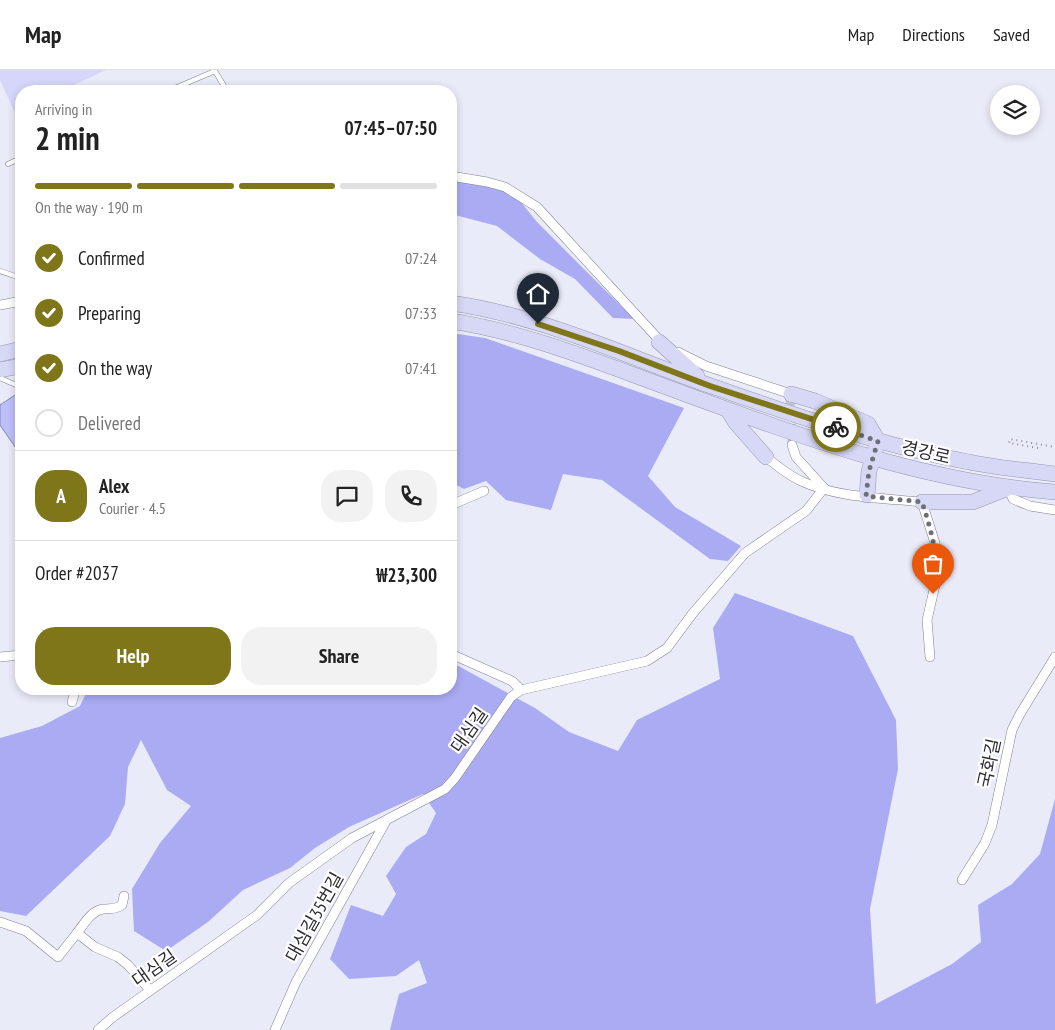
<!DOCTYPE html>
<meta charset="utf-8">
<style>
:root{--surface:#fff;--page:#f2f2f2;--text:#222;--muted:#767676;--line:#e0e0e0;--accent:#7f7619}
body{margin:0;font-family:"PT Sans Narrow","Noto Sans KR",sans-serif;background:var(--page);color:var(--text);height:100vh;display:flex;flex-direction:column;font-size:19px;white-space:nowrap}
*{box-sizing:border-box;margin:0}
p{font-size:16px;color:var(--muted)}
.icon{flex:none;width:28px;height:28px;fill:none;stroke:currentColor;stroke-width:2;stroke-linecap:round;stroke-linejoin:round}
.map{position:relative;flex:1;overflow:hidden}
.drawer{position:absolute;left:15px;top:15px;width:442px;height:610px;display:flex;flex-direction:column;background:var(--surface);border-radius:20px;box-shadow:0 2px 8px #0003}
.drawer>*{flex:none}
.controls{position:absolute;left:990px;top:15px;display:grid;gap:10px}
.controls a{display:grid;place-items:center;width:50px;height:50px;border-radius:50%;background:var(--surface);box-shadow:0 2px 8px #0003;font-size:25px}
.pin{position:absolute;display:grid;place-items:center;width:42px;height:42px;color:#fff;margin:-51px -21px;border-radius:50% 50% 50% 0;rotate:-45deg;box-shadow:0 0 5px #0007}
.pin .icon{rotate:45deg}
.courier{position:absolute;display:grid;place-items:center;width:50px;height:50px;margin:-25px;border:4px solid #7f7619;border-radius:50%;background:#fff;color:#222;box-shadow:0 1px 6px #0007}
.headline em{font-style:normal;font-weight:800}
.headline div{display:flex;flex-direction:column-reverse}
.headline{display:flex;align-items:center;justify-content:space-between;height:85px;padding:0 20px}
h1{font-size:32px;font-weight:800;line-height:38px}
.bar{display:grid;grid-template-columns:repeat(4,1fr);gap:8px 5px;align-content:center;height:60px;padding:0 20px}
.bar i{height:6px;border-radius:4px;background:var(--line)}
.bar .selected{background:var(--accent)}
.bar p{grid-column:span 4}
.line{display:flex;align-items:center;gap:12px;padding:0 20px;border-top:1px solid var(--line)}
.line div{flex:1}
.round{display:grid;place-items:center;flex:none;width:52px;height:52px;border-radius:20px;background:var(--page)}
ol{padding:0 20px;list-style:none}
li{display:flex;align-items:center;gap:15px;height:55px}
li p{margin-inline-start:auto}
li .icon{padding:5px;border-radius:50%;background:var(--accent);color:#fff;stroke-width:4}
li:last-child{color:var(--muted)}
li i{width:28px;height:28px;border:2px solid var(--line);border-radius:50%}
.cta{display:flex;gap:10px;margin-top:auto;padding:10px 20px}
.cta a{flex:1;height:58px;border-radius:20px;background:var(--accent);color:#fff;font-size:20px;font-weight:800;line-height:58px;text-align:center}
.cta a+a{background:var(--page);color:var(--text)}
header{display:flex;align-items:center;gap:30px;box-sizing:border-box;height:70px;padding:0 25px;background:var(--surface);border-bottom:1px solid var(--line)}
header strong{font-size:24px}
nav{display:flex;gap:28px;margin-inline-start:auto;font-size:18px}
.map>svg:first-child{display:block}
.green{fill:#d5d6fa}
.forest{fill:#ababf4}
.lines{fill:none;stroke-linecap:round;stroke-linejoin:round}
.minor-tunnel{stroke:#c4c5d0;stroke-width:9;stroke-dasharray:9 4.5;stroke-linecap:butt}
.service-casing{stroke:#7f808c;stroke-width:5.5}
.minor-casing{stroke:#7f808c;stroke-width:10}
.trunk-casing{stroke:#9596b0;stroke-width:16}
.path{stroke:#8e8e97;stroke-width:2;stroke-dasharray:1 4;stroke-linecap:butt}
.service{stroke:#fff;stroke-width:4.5}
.minor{stroke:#fff;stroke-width:9}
.trunk{stroke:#d7d8f6;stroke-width:15}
.wall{fill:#a3a4d7}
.building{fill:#bebffa;stroke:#8586af}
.done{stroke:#6f7077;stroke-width:5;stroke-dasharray:0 9}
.route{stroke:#7f7619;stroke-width:6}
.labels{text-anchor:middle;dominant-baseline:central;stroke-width:4.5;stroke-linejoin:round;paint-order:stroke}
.street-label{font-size:18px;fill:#2d2d32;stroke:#fff}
</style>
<header>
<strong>Map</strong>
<nav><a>Map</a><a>Directions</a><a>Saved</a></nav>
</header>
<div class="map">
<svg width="1055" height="960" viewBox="0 0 1055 960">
<rect width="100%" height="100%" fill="#eaebf8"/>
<!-- green -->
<path class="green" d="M0,0h106l-45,21h-40v19l-6,3 -15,-33z"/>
<!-- forest -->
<g class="forest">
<path d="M451,109l53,11 16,11 17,21 97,97 -21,-1 -38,-39 -35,-20 -43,-33 -46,-12z"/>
<path d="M451,263l34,5 199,70 -36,68 27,31 66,39 -13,15 -18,-2 -108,-79 -39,-6 -12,36 -45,-10 -20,-19 -22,8 -13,-7z"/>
<path d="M735,523l118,43 43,84 2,49 -28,140 6,95 76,-40 29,-22 -3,-37 34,-21 28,-30 15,-55v231h-665l9,-36 28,-11 -8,-23 -23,16 -47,3 -19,-20 21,-54 32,11 13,-22 -10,-18 20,-29 20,-13 10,-21 -13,-19 -74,33 -34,21 -25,20 -47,22 -35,32 -42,29 -32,-20 -2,-42 28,-46 31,-37 -24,-16 -26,-50 -13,27 -3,37 -15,32 -84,80 -26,-5v-173l42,-12 38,-20 8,-17h363v-27l84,46 34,24 49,19 19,-31 83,-41 -7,-51z"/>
</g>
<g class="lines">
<!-- minor-tunnel -->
<path class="minor-tunnel" d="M790,327l2,48"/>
<!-- service casing -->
<g class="service-casing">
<g id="service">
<path d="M168,21l47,-20 12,20"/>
<path d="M8,94l13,-6"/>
<path d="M0,201l21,7"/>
<path d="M0,308l21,9"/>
</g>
</g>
<!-- minor casing -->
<g class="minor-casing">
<g id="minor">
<path d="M451,106l36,6 18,5 32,20 125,136"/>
<path d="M0,235l21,-4"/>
<path d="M678,282l28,14 85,28 -1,3"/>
<path d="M792,375l4,12 28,31"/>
<path d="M766,387c11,9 22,18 35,24 36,17 82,17 121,21l13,41 1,19v19l-9,39 3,37"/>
<path d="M1008,418l5,11 17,7 25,4"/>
<path d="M451,435l33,-14"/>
<path d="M451,584l61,27 9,9"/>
<path d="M0,587l21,-2"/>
<path d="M72,619l2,6 -2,7"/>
<path d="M962,810l23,-37 7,-18 20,-95 8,-16 35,-57"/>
<path d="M0,852l26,9 32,26 19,-24 18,14 23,10 10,8 22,25"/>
<path d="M77,863c7,-9 14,-22 26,-24 8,-1 12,1 19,-4l2,-9"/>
<path d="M98,960l15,-13 144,-102 32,-32 63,-45 93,-49 10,-11 56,-81 10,-7 126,-29 20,-13 26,-35 52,-60 61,-42 18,-23"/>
<path d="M275,960l21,-48 90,-161"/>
</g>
</g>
<!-- trunk casing -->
<g class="trunk-casing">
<g id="trunk">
<path d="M451,233c91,13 174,53 260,83 84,29 170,60 258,76 28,6 57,8 86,12"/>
<path d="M451,251c72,11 142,39 210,64 128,47 257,97 394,107"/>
<path d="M659,272l38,34"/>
<path d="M0,284l21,-5"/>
<path d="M0,300l21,-4"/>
<path d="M791,324l24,7 53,23 10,17 -9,30 -2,24"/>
<path d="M728,340l8,13 30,34"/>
<path d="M922,432h51l35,-14"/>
</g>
</g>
<!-- path -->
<path class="path" d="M1038,378l-29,-5 1,-4 45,8"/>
<!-- service -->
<use href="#service" class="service"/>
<!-- minor -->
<use href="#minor" class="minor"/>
<!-- trunk -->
<use href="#trunk" class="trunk"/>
</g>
<!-- wall -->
<path class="wall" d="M21,321v65l-21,-31z"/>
<!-- building -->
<path class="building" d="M21,321v58l-3,2 -18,-26v-20z"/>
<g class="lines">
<!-- done -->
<path class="done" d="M836,357l42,14 -9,30 -3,25 56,6c10,31 19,60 11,92"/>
<!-- route -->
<path class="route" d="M538,254l81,27 91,35 126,41"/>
</g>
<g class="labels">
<!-- street labels -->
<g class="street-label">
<text transform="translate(926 382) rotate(13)">경강로</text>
<text transform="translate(469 660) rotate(-55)">대심길</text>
<text transform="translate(989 693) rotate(-78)">국화길</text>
<text transform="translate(314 847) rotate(-61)">대심길35번길</text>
<text transform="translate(154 898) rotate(-35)">대심길</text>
</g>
</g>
</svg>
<div class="controls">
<a><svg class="icon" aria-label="layers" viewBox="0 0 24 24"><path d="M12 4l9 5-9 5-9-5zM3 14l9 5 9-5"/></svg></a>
</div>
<div class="pin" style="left:933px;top:524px;background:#ea580c"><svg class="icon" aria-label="bag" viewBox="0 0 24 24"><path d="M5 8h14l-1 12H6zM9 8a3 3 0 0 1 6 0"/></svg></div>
<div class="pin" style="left:538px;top:254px;background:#1f2937"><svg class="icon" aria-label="home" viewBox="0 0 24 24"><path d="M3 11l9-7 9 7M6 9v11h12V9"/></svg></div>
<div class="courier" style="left:836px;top:357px"><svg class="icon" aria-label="bike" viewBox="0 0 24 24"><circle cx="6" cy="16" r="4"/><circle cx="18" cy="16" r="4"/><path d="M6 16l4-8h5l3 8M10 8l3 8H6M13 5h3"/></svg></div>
<section class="drawer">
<div class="headline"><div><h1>2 min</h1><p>Arriving in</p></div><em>07:45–07:50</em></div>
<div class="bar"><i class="selected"></i><i class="selected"></i><i class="selected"></i><i></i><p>On the way · 190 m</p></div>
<ol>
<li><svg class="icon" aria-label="check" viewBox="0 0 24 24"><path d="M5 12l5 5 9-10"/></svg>Confirmed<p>07:24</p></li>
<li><svg class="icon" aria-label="check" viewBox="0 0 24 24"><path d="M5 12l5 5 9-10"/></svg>Preparing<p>07:33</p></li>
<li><svg class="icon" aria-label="check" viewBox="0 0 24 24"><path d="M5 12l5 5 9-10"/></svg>On the way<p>07:41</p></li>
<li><i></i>Delivered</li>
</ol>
<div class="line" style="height:90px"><b class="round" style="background:var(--accent);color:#fff">A</b><div><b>Alex</b><p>Courier · 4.5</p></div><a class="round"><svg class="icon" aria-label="chat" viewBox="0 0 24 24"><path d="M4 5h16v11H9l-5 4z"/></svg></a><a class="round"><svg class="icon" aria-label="phone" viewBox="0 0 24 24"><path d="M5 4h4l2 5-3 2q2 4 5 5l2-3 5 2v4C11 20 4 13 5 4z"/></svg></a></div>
<div class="line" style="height:65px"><div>Order #2037</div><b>₩23,300</b></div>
<div class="cta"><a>Help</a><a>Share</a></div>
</section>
</div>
